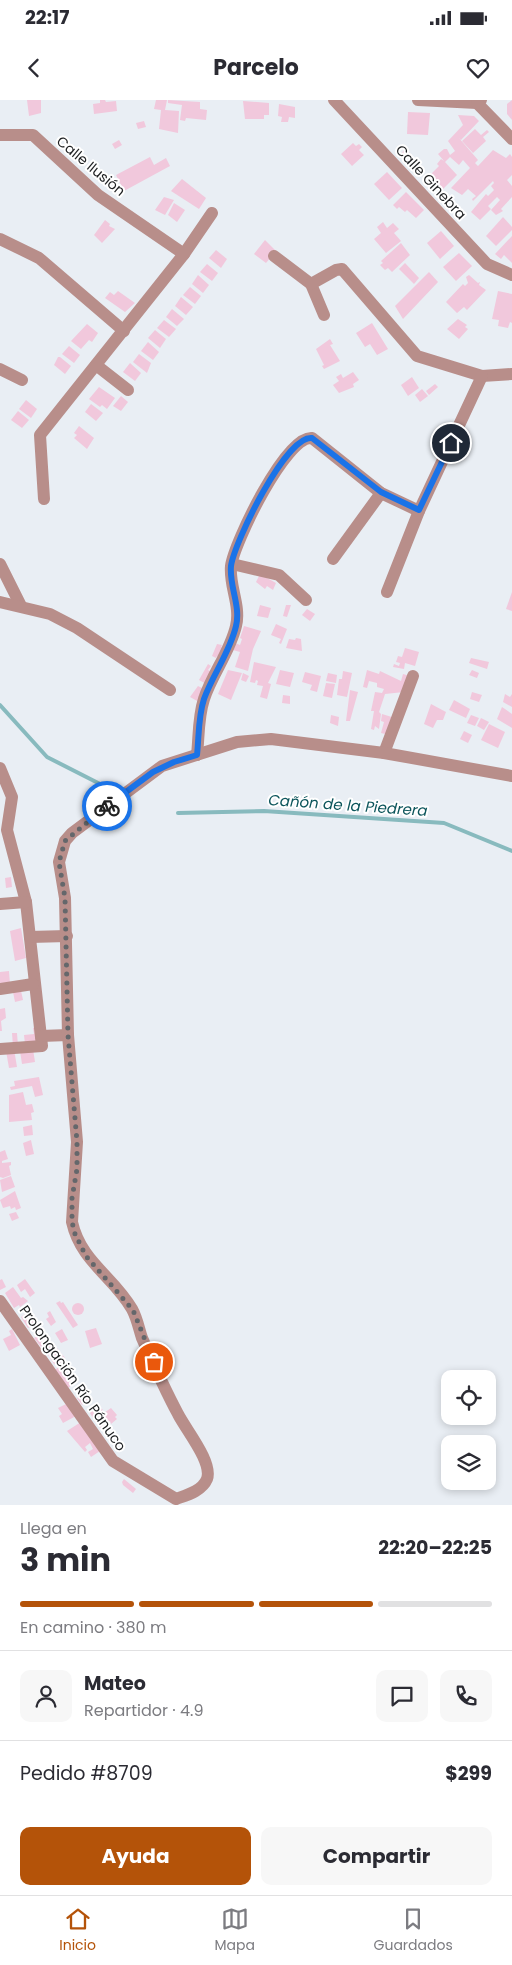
<!DOCTYPE html>
<html lang="es">
<meta charset="utf-8">
<style>
:root{--surface:#fff;--page:#f7f7f7;--text:#2b2b33;--muted:#7c7c81;--line:#e1e1e2;--accent:#b45309}
body{margin:0;font-family:Poppins,sans-serif;background:var(--page);color:var(--text);height:100vh;display:flex;flex-direction:column;font-size:19px;white-space:nowrap}
*{box-sizing:border-box;margin:0}
p{font-size:16px;color:var(--muted)}
.icon{flex:none;width:28px;height:28px;fill:none;stroke:currentColor;stroke-width:2;stroke-linecap:round;stroke-linejoin:round}
.map{position:relative;height:1405px;overflow:hidden}
.details{display:flex;flex-direction:column;background:var(--surface);flex:1}
.details>*{flex:none}
.tools{position:absolute;left:441px;top:1270px;display:grid;gap:10px}
.tools a{display:grid;place-items:center;width:55px;height:55px;border-radius:10px;background:var(--surface);box-shadow:0 2px 8px #0003;font-size:25px}
.pin{position:absolute;display:grid;place-items:center;width:42px;height:42px;color:#fff;margin:-21px;border:2px solid #fff;border-radius:50%;box-shadow:0 1px 5px #0007}
.courier{position:absolute;display:grid;place-items:center;width:50px;height:50px;margin:-25px;border:4px solid #1a73e8;border-radius:50%;background:#fff;color:#222;box-shadow:0 1px 6px #0007}
.overview em{font-style:normal;font-weight:700}
.overview div{display:flex;flex-direction:column-reverse}
.overview{display:flex;align-items:center;justify-content:space-between;height:85px;padding:0 20px}
h1{font-size:32px;font-weight:700;line-height:38px}
.bar{display:grid;grid-template-columns:repeat(4,1fr);gap:8px 5px;align-content:center;height:60px;padding:0 20px}
.bar i{height:6px;border-radius:4px;background:var(--line)}
.bar .active{background:var(--accent)}
.bar p{grid-column:span 4}
.line{display:flex;align-items:center;gap:12px;padding:0 20px;border-top:1px solid var(--line)}
.line div{flex:1}
.round{display:grid;place-items:center;flex:none;width:52px;height:52px;border-radius:10px;background:var(--page)}
.primary-button{display:flex;gap:10px;margin-top:auto;padding:10px 20px}
.primary-button a{flex:1;height:58px;border-radius:10px;background:var(--accent);color:#fff;font-size:20px;font-weight:700;line-height:58px;text-align:center}
.primary-button a+a{background:var(--page);color:var(--text)}
.status{display:flex;justify-content:space-between;align-items:center;height:35px;padding:0 25px;background:var(--surface);direction:ltr}
.status svg{height:14px;fill:currentColor}
header{display:flex;justify-content:space-between;align-items:center;height:65px;padding:0 20px;background:var(--surface);font-size:22px;font-weight:700}
.dock{display:flex;justify-content:space-around;align-items:center;height:70px;border-top:1px solid var(--line);background:var(--surface);font-size:14px;color:var(--muted)}
.dock a{display:grid;justify-items:center;gap:2px}
.dock .active{color:var(--accent)}
.map>svg:first-child{display:block}
.lines{fill:none;stroke-linecap:round;stroke-linejoin:round}
.stream{stroke:#88babe;stroke-width:4}
.building{fill:#f1c8dc}
.minor{stroke:#b88e8a;stroke-width:12}
.done{stroke:#64676b;stroke-width:5;stroke-dasharray:0 9}
.route{stroke:#1a73e8;stroke-width:6}
.labels{text-anchor:middle;dominant-baseline:central;stroke-width:4;stroke-linejoin:round;paint-order:stroke}
.street-label{font-size:14px;fill:#1d1f21;stroke:#fff}
.water-label{font-size:15px;font-style:italic;fill:#0c555b;stroke:#fff}
</style>
<div class="status"><b>22:17</b><svg viewBox="0 0 49 12"><path d="M0 12V9h3v3zM5 12V6h3v6zM10 12V3h3v9zM15 12V0h3v12zM26 1h20v11H26zM47 4h2v5h-2z"/></svg></div>
<header><svg class="icon" aria-label="back" viewBox="0 0 24 24"><path d="M15 5l-7 7 7 7"/></svg>Parcelo<svg class="icon" aria-label="heart" viewBox="0 0 24 24"><path d="M12 20l-8-8c-3-5 5-10 8-4 3-6 11-1 8 4z"/></svg></header>
<div class="map">
<svg width="512" height="1405" viewBox="0 0 512 1405">
<rect width="100%" height="100%" fill="#e9eef4"/>
<g class="lines">
<!-- stream -->
<g class="stream">
<path d="M0,605l47,52 59,30"/>
<path d="M178,713l86,-2 180,12 68,28"/>
</g>
</g>
<!-- building -->
<g class="building">
<path d="M27,0h14v13l-12,3z"/>
<path d="M100,0h5l1,2 10,-1 1,10 -23,3 -1,-10 7,-1z"/>
<path d="M156,0h11l-2,10 14,1 -1,22 -19,-4 2,-19 -7,-1z"/>
<path d="M168,0l32,2v7l7,1 -1,10 -20,-2 -1,3 -5,-1 2,-15 -14,-2z"/>
<path d="M512,0v20l-5,-6v-10z"/>
<path d="M243,1l26,2v12h-5v4h-19z"/>
<path d="M279,4l16,3v11l-6,-1 -1,5h-7l1,-5 -4,-1z"/>
<path d="M408,12l22,1 -2,22 -21,-1z"/>
<path d="M458,15l16,1 5,5 -18,19 -2,-2 19,22 -3,3 3,3 15,-16 13,8 4,-4 2,3v18l-5,5 5,6v11l-11,12 2,2 -7,4 -5,-5 9,-10 -3,-3 -9,9 3,3 -11,11 -9,-8 15,-18 2,2 6,-6 -3,-4 3,-3 -1,-2 -20,20 -1,-2 4,-3 -8,-7 -6,6 -11,-7 19,-20 -7,-8 -4,5 -9,-8 -5,5 12,13 -15,15 -13,-14 10,-10 -2,-2 4,-5 3,2 -6,-7 6,-5h3l3,6 5,-4 -7,-10 15,-16z"/>
<path d="M144,21l2,6 -8,2 -2,-6z"/>
<path d="M475,29l6,6 6,-5 2,2 -6,5 3,4 -13,12 -11,-12z"/>
<path d="M119,40l3,5 -7,4 -3,-5z"/>
<path d="M353,43l3,3 3,-2 3,3 -3,3 5,5 -12,11 -11,-12z"/>
<path d="M405,49l6,5 -6,5 -5,-4z"/>
<path d="M150,57l4,8 12,-7 4,8 -46,25 -8,-16z"/>
<path d="M387,72l15,16 -13,12 -15,-16z"/>
<path d="M182,79l24,19 -7,11 -28,-18z"/>
<path d="M406,92l18,18 -8,8 -9,-8 -2,2 -6,-5 -2,2 -4,-4z"/>
<path d="M164,97l10,3 -9,15 -10,-5z"/>
<path d="M174,103l11,7 -8,12 -9,-7z"/>
<path d="M503,117l9,10v3l-16,16 -10,-10z"/>
<path d="M105,120l5,4 -1,2 6,3 -13,14 -8,-8z"/>
<path d="M383,122l4,6 6,-5 6,6 -5,4 7,8 -15,12 -12,-14 7,-6 -4,-6z"/>
<path d="M441,131l13,15 -14,13 -13,-16z"/>
<path d="M512,136v27l-8,-8 -3,4 -6,-5z"/>
<path d="M265,140l11,11 -10,12 -12,-9z"/>
<path d="M401,143l9,12 -18,17 -4,-4 -3,2 -5,-5 3,-2 -2,-2z"/>
<path d="M216,150l11,9 -6,9 -12,-10z"/>
<path d="M459,153l13,13 -16,15 -13,-14z"/>
<path d="M405,163l14,15 -5,6 -15,-15z"/>
<path d="M207,164l11,9 -6,8 -12,-9z"/>
<path d="M429,172l9,10 -35,37 -8,-13z"/>
<path d="M198,175l11,10 -6,8 -11,-9z"/>
<path d="M469,175l9,8 2,-1 -1,3 7,5 -19,20 -3,-3 -7,6 -11,-11 17,-18 2,2 3,-3 -2,-6z"/>
<path d="M190,187l11,9 -6,8 -12,-9z"/>
<path d="M118,191l17,12 -10,9 -20,-14 5,-6 4,3z"/>
<path d="M498,191l14,3v29l-2,-1 -2,6 -10,-2 1,-6 -7,-1z"/>
<path d="M181,197l12,10 -7,8 -11,-9z"/>
<path d="M172,209l12,10 -7,7 -11,-9z"/>
<path d="M458,219l9,6 -2,2 3,2 -9,10 -12,-10z"/>
<path d="M164,220l12,9 -7,8 -12,-9z"/>
<path d="M372,223l16,26 -11,6 -7,-11 -5,3 -9,-14z"/>
<path d="M87,224l11,9 -6,9 -3,-2 -8,9 -10,-8z"/>
<path d="M155,230l11,9 -6,9 -12,-10z"/>
<path d="M330,239l3,5 -3,1 10,16 -16,8 -2,-3 2,-1 -8,-16z"/>
<path d="M148,242l11,10 -6,8 -12,-9z"/>
<path d="M69,246l11,9 -6,8 -12,-9z"/>
<path d="M139,254l12,9 -4,10 -14,-11z"/>
<path d="M58,257h2l11,9 -6,8 -11,-9z"/>
<path d="M130,263l11,10 -6,8 -12,-9z"/>
<path d="M353,272l6,8 -6,4 1,3 -15,6 -6,-8 6,-4 -3,-4 5,-3 2,4z"/>
<path d="M412,277l7,11 -11,8 -7,-11z"/>
<path d="M435,284l3,3 -9,8 -3,-4z"/>
<path d="M99,287l16,11 -8,11 -5,-4 -2,2 -11,-8z"/>
<path d="M422,289l6,7 -8,6 -5,-7z"/>
<path d="M121,296l7,6 -7,9 -8,-5z"/>
<path d="M26,300l11,9 -6,9 -12,-9z"/>
<path d="M91,304l12,9 -7,8 -11,-9z"/>
<path d="M18,311l11,9 -7,8 -11,-8z"/>
<path d="M79,326l15,12 -7,11 -13,-11 3,-3 -3,-2z"/>
<path d="M260,474l16,9 -3,7 -6,-4 -2,3 -9,-7z"/>
<path d="M512,492v19l-6,-2z"/>
<path d="M260,505l11,3 -3,10 -11,-2z"/>
<path d="M286,505h5l-4,12 -4,-1z"/>
<path d="M307,509l8,5 -5,7 -8,-6z"/>
<path d="M276,524l11,5 -6,15 -2,-1 2,-4 -10,-4z"/>
<path d="M244,526l17,5 -8,18 -5,22 -13,-4 5,-15 -7,-2 2,-7 5,2 2,-6 -2,-1z"/>
<path d="M296,538l5,1 1,12 -16,-3 3,-9 6,1z"/>
<path d="M217,544l5,1 -1,2 4,2 -5,8 -3,-1 -1,2 -4,-2z"/>
<path d="M405,548l14,4 -4,14 -10,-3 -1,6 -11,-2 1,-3 5,2 1,-3 -4,-1 2,-6 4,1z"/>
<path d="M471,558l18,4 -2,7 -18,-6z"/>
<path d="M254,562l22,5 -8,16 3,1 -4,15 -7,-2 3,-11 -6,-1 1,-4 -2,-1 -1,3 -5,-1z"/>
<path d="M208,564l3,2 -3,4 6,3 -6,12 -9,-5z"/>
<path d="M228,570l14,3 -11,27 -13,-6z"/>
<path d="M280,570l14,3 -4,14 -14,-3z"/>
<path d="M367,570l12,4 1,-3 21,10 2,-7 7,2 -6,16 -19,2 -6,18 2,2 -2,15 -4,-3 -1,4 -3,-1 3,-18h-3l4,-19 7,1 2,-4 -7,-2v-4l-8,-2 -2,7 -4,-1z"/>
<path d="M472,570l7,3 -2,5 -8,-3z"/>
<path d="M343,571l9,2 -5,24 -10,-2 2,-16h3z"/>
<path d="M305,572l16,4 -4,16 -7,-2 2,-5 -10,-3z"/>
<path d="M243,573l6,3 -3,6 -5,-2z"/>
<path d="M328,573l9,2 -1,8 -10,-2z"/>
<path d="M326,583l9,1 -3,14 -9,-2z"/>
<path d="M198,586l8,4 -7,12 -9,-5z"/>
<path d="M350,590l8,2 -8,29h-4z"/>
<path d="M472,592l10,3 -3,7 -9,-3z"/>
<path d="M505,594l5,3 2,-3v13l-9,-5z"/>
<path d="M283,595l7,1v8l-8,-1z"/>
<path d="M454,600l16,9 -4,9 -17,-8z"/>
<path d="M431,604l15,8 -3,8h-6l-4,8 -9,-4z"/>
<path d="M502,607l10,7v14l-15,-9z"/>
<path d="M382,614l13,4 -6,17 -8,-2 3,-11 -3,-1z"/>
<path d="M331,615l8,2 -1,9 -8,-3z"/>
<path d="M471,615l8,3 -4,8 -8,-3z"/>
<path d="M481,618l8,4 -5,8 -7,-4z"/>
<path d="M489,624l16,8 -7,16 -17,-8z"/>
<path d="M464,631l8,4 -4,8 -8,-4z"/>
<path d="M11,777l1,10 -6,1 -1,-10z"/>
<path d="M21,828l5,30 -11,3 -5,-30z"/>
<path d="M9,871l1,13 -10,2v-14z"/>
<path d="M20,886l3,14 -8,2 -3,-15z"/>
<path d="M5,908l1,10 -5,3 1,10h-2v-22z"/>
<path d="M38,927v14l-13,3 -1,-9 10,-1 -1,-6z"/>
<path d="M12,933h5l1,13 -5,1z"/>
<path d="M14,949l3,18 -8,1 -3,-17z"/>
<path d="M33,949l2,13 -13,2 -2,-13z"/>
<path d="M39,977l4,18 -8,2 -3,-11 -21,4 -1,-3 5,-1 -1,-5z"/>
<path d="M23,992l3,13 6,-1 2,8 -3,1 1,7 -23,2v-27z"/>
<path d="M32,1025l1,10 -9,1 -1,-9z"/>
<path d="M31,1040l3,14 -8,2 -3,-13z"/>
<path d="M5,1050l3,9 -6,2v2l9,-1v3l-2,1 2,9 -8,3 -3,-1v-25z"/>
<path d="M11,1076l4,11 -13,5 -2,-12z"/>
<path d="M15,1091l6,17 -5,2 -1,-3 -4,2 -1,-3 -7,2 -3,-8z"/>
<path d="M16,1112l3,6 -7,3 -3,-7z"/>
<path d="M2,1179l4,8 -6,3v-10z"/>
<path d="M25,1179l10,14 -5,4 -5,-8 -4,3 -4,-7z"/>
<path d="M13,1187l8,11 2,-1 5,4 -8,6 -1,-2 -5,3 -9,-15z"/>
<path d="M60,1201l1,2 2,-1 15,23 -5,3 -17,-25z"/>
<circle cx="78" cy="1209" r="6"/>
<path d="M29,1211l5,6 -2,2 3,4 -7,5 -7,-11z"/>
<path d="M50,1211l6,11 -5,4 -5,-7 3,-2 -2,-4z"/>
<path d="M96,1228l6,16 -12,4 -5,-17z"/>
<path d="M12,1229l8,16 -11,6 -6,-12 8,-4 -2,-4z"/>
<path d="M62,1229l6,11 -7,3 -6,-10z"/>
<path d="M43,1233l9,14 -7,5 -11,-14z"/>
<path d="M56,1247l9,11 -7,7 -4,-1 -7,-11z"/>
<path d="M60,1266l14,18 -6,4 -13,-18z"/>
<path d="M85,1289l8,11 -7,5 -2,-2 -2,2 -5,-7 2,-1 -2,-2z"/>
<path d="M66,1304l10,12 -13,7 -4,-7 3,-2 -4,-6z"/>
<path d="M96,1304l7,6 -10,8 -5,-8z"/>
<path d="M111,1308l6,7 -2,2 2,2 -6,5 -1,-3 -9,8 -7,-9z"/>
<path d="M81,1322l22,27 -12,8 -3,-5 5,-3 -3,-6 -5,4 2,3 -2,2 -18,-21z"/>
<path d="M124,1379l12,10 -3,4 -10,-8 -1,-3z"/>
</g>
<g class="lines">
<!-- minor -->
<g class="minor">
<path d="M334,0l153,164 25,11"/>
<path d="M418,0l59,3 4,-3"/>
<path d="M477,3l35,36"/>
<path d="M0,35h33l65,60 86,59"/>
<path d="M0,139l39,19 85,73"/>
<path d="M274,156l37,28 13,31"/>
<path d="M311,184l25,-14 6,-1 75,87 65,20 30,-2"/>
<path d="M96,265l32,25"/>
<path d="M0,269l22,11"/>
<path d="M44,399l-4,-64 144,-181 28,-41"/>
<path d="M333,459l48,-66"/>
<path d="M0,464l21,42"/>
<path d="M232,464l47,11 27,25"/>
<path d="M387,492l32,-81 63,-135"/>
<path d="M0,502l50,12 27,14 93,62"/>
<path d="M384,653l29,-77"/>
<path d="M197,655c2,-18 1,-38 7,-56 8,-25 26,-47 32,-73 5,-20 -7,-40 -5,-60 3,-23 55,-131 81,-128l69,55 38,18"/>
<path d="M0,668l12,29 -5,33 19,72 16,144 -42,3"/>
<path d="M0,804l26,-2"/>
<path d="M30,837l37,-1"/>
<path d="M0,889l33,-5"/>
<path d="M41,936l27,-1"/>
<path d="M0,1201l113,160 63,38c11,-4 26,-8 31,-20 6,-17 -21,-49 -29,-65 -13,-24 -25,-51 -36,-76 -3,-9 -5,-20 -10,-29 -19,-33 -51,-47 -60,-87l5,-80 -9,-107 -3,-137 -6,-36 6,-21 7,-8 90,-67 75,-24 34,-3 113,14 128,23"/>
</g>
</g>
<g class="lines">
<!-- done -->
<path class="done" d="M107,706l-42,35 -6,21 6,36 3,137 9,107v27l-5,29v24l3,12 11,22 47,54 21,52"/>
<!-- route -->
<path class="route" d="M107,706l46,-34 21,-10 23,-7c2,-18 1,-38 7,-56 9,-25 26,-47 32,-73 5,-20 -7,-40 -5,-60 3,-23 55,-131 81,-128l69,54 38,18 32,-67"/>
</g>
<g class="labels">
<!-- street labels -->
<g class="street-label">
<text transform="translate(91 66) rotate(40)">Calle Ilusión</text>
<text transform="translate(431 82) rotate(47)">Calle Ginebra</text>
<text transform="translate(73 1278) rotate(55)">Prolongación Río Pánuco</text>
</g>
<!-- water labels -->
<g class="water-label">
<text transform="translate(348 705) rotate(4)">Cañón de la Piedrera</text>
</g>
</g>
</svg>
<div class="tools">
<a><svg class="icon" aria-label="locate" viewBox="0 0 24 24"><circle cx="12" cy="12" r="6"/><path d="M12 2v4M12 18v4M2 12h4M18 12h4"/></svg></a>
<a><svg class="icon" aria-label="layers" viewBox="0 0 24 24"><path d="M12 4l9 5-9 5-9-5zM3 14l9 5 9-5"/></svg></a>
</div>
<div class="pin" style="left:154px;top:1262px;background:#ea580c"><svg class="icon" aria-label="bag" viewBox="0 0 24 24"><path d="M5 8h14l-1 12H6zM9 8a3 3 0 0 1 6 0"/></svg></div>
<div class="pin" style="left:451px;top:343px;background:#1f2937"><svg class="icon" aria-label="home" viewBox="0 0 24 24"><path d="M3 11l9-7 9 7M6 9v11h12V9"/></svg></div>
<div class="courier" style="left:107px;top:706px"><svg class="icon" aria-label="bike" viewBox="0 0 24 24"><circle cx="6" cy="16" r="4"/><circle cx="18" cy="16" r="4"/><path d="M6 16l4-8h5l3 8M10 8l3 8H6M13 5h3"/></svg></div>
</div>
<section class="details">
<div class="overview"><div><h1>3 min</h1><p>Llega en</p></div><em>22:20–22:25</em></div>
<div class="bar"><i class="active"></i><i class="active"></i><i class="active"></i><i></i><p>En camino · 380 m</p></div>
<div class="line" style="height:90px"><a class="round"><svg class="icon" aria-label="person" viewBox="0 0 24 24"><circle cx="12" cy="8" r="4"/><path d="M4 21q1-7 8-7t8 7"/></svg></a><div><b>Mateo</b><p>Repartidor · 4.9</p></div><a class="round"><svg class="icon" aria-label="chat" viewBox="0 0 24 24"><path d="M4 5h16v11H9l-5 4z"/></svg></a><a class="round"><svg class="icon" aria-label="phone" viewBox="0 0 24 24"><path d="M5 4h4l2 5-3 2q2 4 5 5l2-3 5 2v4C11 20 4 13 5 4z"/></svg></a></div>
<div class="line" style="height:65px"><div>Pedido #8709</div><b>$299</b></div>
<div class="primary-button"><a>Ayuda</a><a>Compartir</a></div>
</section>
<nav class="dock">
<a class="active"><svg class="icon" aria-label="home" viewBox="0 0 24 24"><path d="M3 11l9-7 9 7M6 9v11h12V9"/></svg>Inicio</a>
<a><svg class="icon" aria-label="map" viewBox="0 0 24 24"><path d="M3 6l6-2 6 2 6-2v14l-6 2-6-2-6 2zM9 4v14M15 6v14"/></svg>Mapa</a>
<a><svg class="icon" aria-label="saved" viewBox="0 0 24 24"><path d="M7 4h10v16l-5-4-5 4z"/></svg>Guardados</a>
</nav>
